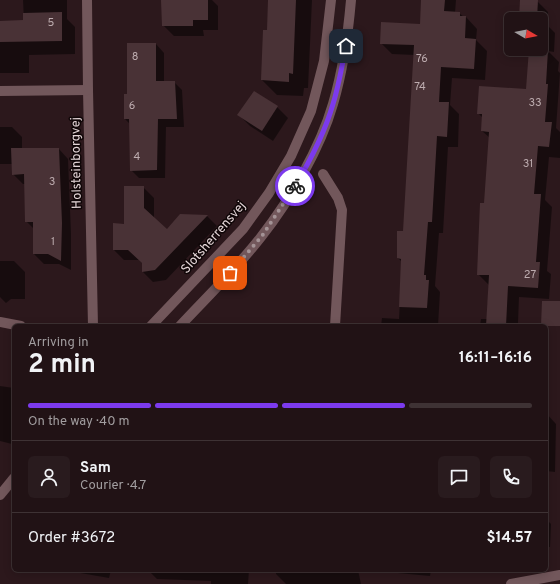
<!DOCTYPE html>
<meta charset="utf-8">
<style>
:root{--surface:#211215;--page:#291b1e;--text:#f1f3f6;--muted:#a29ea0;--line:#3e3234;--accent:#7c3aed}
body{margin:0;font-family:Overpass,sans-serif;background:var(--page);color:var(--text);height:100vh;display:flex;flex-direction:column;font-size:15px;white-space:nowrap}
*{box-sizing:border-box;margin:0}
p{font-size:13px;color:var(--muted)}
.icon{flex:none;width:22px;height:22px;fill:none;stroke:currentColor;stroke-width:2;stroke-linecap:round;stroke-linejoin:round}
.map{position:relative;flex:1;overflow:hidden}
.side{position:absolute;left:12px;top:324px;width:536px;height:248px;display:flex;flex-direction:column;background:var(--surface);border-radius:6px;box-shadow:0 2px 10px #0003,0 0 0 1px var(--line)}
.side>*{flex:none}
.needle{width:26px;rotate:100deg}
.fabs{position:absolute;left:504px;top:12px;display:grid;gap:8px}
.fabs a{display:grid;place-items:center;width:44px;height:44px;border-radius:6px;background:var(--surface);box-shadow:0 2px 10px #0003,0 0 0 1px var(--line);font-size:20px}
.pin{position:absolute;display:grid;place-items:center;width:34px;height:34px;color:#fff;margin:-17px;border-radius:8px;box-shadow:0 2px 6px #0006}
.courier{position:absolute;display:grid;place-items:center;width:40px;height:40px;margin:-20px;border:3px solid #7c3aed;border-radius:50%;background:#fff;color:#222;box-shadow:0 1px 5px #0007}
.summary em{font-style:normal;font-weight:700}
.summary div{display:flex;flex-direction:column-reverse}
.summary{display:flex;align-items:center;justify-content:space-between;height:68px;padding:0 16px}
h1{font-size:26px;font-weight:700;line-height:30px}
.bar{display:grid;grid-template-columns:repeat(4,1fr);gap:6px 4px;align-content:center;height:48px;padding:0 16px}
.bar i{height:5px;border-radius:3px;background:var(--line)}
.bar .active{background:var(--accent)}
.bar p{grid-column:span 4}
.line{display:flex;align-items:center;gap:10px;padding:0 16px;border-top:1px solid var(--line)}
.line div{flex:1}
.round{display:grid;place-items:center;flex:none;width:42px;height:42px;border-radius:6px;background:var(--page)}
.map>svg:first-child{display:block}
.shadow{fill:#0007}
.building{fill:#493236}
.lines{fill:none;stroke-linecap:round;stroke-linejoin:round}
.minor{stroke:#72575b;stroke-width:10}
.done{stroke:#a49396;stroke-width:4;stroke-dasharray:0 7.2}
.route{stroke:#7c3aed;stroke-width:5}
.labels{text-anchor:middle;dominant-baseline:central;stroke-width:3;stroke-linejoin:round;paint-order:stroke}
.number-label{font-size:11px;fill:#bdacaf}
.street-label{font-size:13px;fill:#e4d5d7;stroke:#0f0607}
</style>
<div class="map">
<svg width="560" height="584" viewBox="0 0 560 584">
<rect width="100%" height="100%" fill="#2c181c"/>
<!-- shadow -->
<g class="shadow">
<path d="M23,0h44v19l8,8v27l-46,1v18h-29v-51l24,-1z"/>
<path d="M162,0h50l6,6v24h-15l1,6h-30l-11,-11z"/>
<path d="M269,0h43l-4,88h-4l-1,8 -26,-1 -15,-15 6,-49z"/>
<path d="M422,0h34l-1,13h4l5,4h2l11,12 -1,11 11,11 -2,29 -33,-2 -2,27 9,9 -1,33h-10l-5,86h-4l-4,53 5,6 -2,34h-57l1,-8 17,1 3,-57 -4,-4 6,-26 10,-177 -22,-1 -11,-11 40,-18z"/>
<path d="M537,1l11,11 -1,13 8,8 -1,19 -6,-1 11,11 -1,9 2,2 -4,55 4,4v26l-11,-1 -4,43 7,7 -5,64 4,3 -2,25 -30,-2 -1,26 20,2 2,1h-60l1,-7h6l2,-34 -11,-11 7,-70 5,-66 -8,-7 1,-13 -5,-5 49,-23 3,-40 -2,-1h13v-30h-21z"/>
<path d="M156,44l8,9v29h10l8,8 2,37h-18l-1,51h-26l-8,-8 -1,-46 -5,-5 3,-24z"/>
<path d="M277,107l11,11 -15,23 -23,-15 -11,-11z"/>
<path d="M0,127h12l10,10v12h37l9,10 3,74v37l-12,-6h-15l-10,-10v-25l-8,-8 -1,-37h-2l-10,-10 -1,-10h-12z"/>
<path d="M143,187l11,11v20l13,12 14,-15 26,1 10,10 -51,54 -13,2 -10,-10v-8l-4,-4h-15l-10,-10z"/>
<path d="M0,261h14l11,11v27h-14l-5,4 -6,-6z"/>
<path d="M546,332l3,4 -2,30h-1z"/>
<path d="M0,386l14,2v48l-2,8 -12,-3z"/>
<path d="M546,413l10,11 -1,48 -9,-1z"/>
<path d="M546,519l5,5 -1,23h-4z"/>
<path d="M63,570h48l-2,8z"/>
<path d="M148,570h101l-1,14h-37v-3l-54,-2z"/>
<path d="M276,570h82l3,14h-75l-10,-10z"/>
<path d="M384,570h47l-1,6 -43,-4z"/>
</g>
<!-- building -->
<g class="building">
<path d="M161,0h47v20h-15v6h-31z"/>
<path d="M268,0h28l-3,74 -4,-1v9l-28,-2 2,-50h4z"/>
<path d="M421,0h24l-1,11 16,1v4h6l-1,22 11,1 -2,30 -33,-2 -2,35h10l-2,35 -10,-1 -5,86h-4l-4,53h2v5h3l-2,28 -28,-1 2,-48 -4,-1v-27h6l11,-186 -34,-1 1,-22 39,2z"/>
<path d="M520,0h18l-1,19h-18z"/>
<path d="M62,12v29l-62,1v-21l23,-1v-7z"/>
<path d="M127,43h29v38h19l2,38h-19l-1,51 -27,1 -1,-52h-5v-25h3z"/>
<path d="M529,49l19,1 -2,34h2l-3,38h7l-3,25 -11,-1 -4,48h7l-5,68h4l-2,26 -30,-2 -2,40h-20l3,-51h-12l3,-72h4l5,-71 -8,-1 1,-17h-5l2,-28 47,3z"/>
<path d="M254,91l24,15 -16,25 -25,-16z"/>
<path d="M11,148h48l3,75 -1,38 -13,-7h-15v-32h-8l-1,-48 -12,1z"/>
<path d="M124,186h20v22l23,21 13,-15 28,1 -53,55 -13,2v-9l-14,-13h-15v-27l11,1z"/>
<path d="M542,301h18v25h-19z"/>
</g>
<g class="lines">
<!-- minor -->
<g class="minor">
<path d="M87,0l1,90 5,236"/>
<path d="M0,91l88,-1"/>
<path d="M323,174l15,24 4,12 -7,116"/>
<path d="M0,322l21,4"/>
<path d="M151,326l92,-97 26,-36 22,-37 20,-45 13,-50 7,-61"/>
<path d="M180,326c27,-29 57,-58 81,-89 29,-37 59,-88 72,-133 10,-34 15,-69 18,-104"/>
<path d="M0,495l14,-17"/>
<path d="M511,584l49,-9"/>
</g>
</g>
<g class="lines">
<!-- done -->
<path class="done" d="M230,273l32,-37 33,-50"/>
<!-- route -->
<path class="route" d="M295,186c15,-25 30,-54 38,-82 6,-19 9,-39 13,-58"/>
</g>
<g class="labels">
<!-- number labels -->
<g class="number-label">
<text x="51" y="23">5</text>
<text x="135" y="57">8</text>
<text x="422" y="59">76</text>
<text x="420" y="87">74</text>
<text x="535" y="103">33</text>
<text x="132" y="106">6</text>
<text x="137" y="157">4</text>
<text x="528" y="164">31</text>
<text x="52" y="182">3</text>
<text x="53" y="242">1</text>
<text x="530" y="275">27</text>
</g>
<!-- street labels -->
<g class="street-label">
<text transform="translate(77 163) rotate(-91)">Holsteinborgvej</text>
<text transform="translate(214 238) rotate(-49)">Slotsherrensvej</text>
</g>
</g>
</svg>
<div class="fabs">
<a><svg class="needle" viewBox="-14 -14 28 28"><path d="M0-13l5 13h-10z" fill="#e53935"/><path d="M0 13l5-13h-10z" fill="#a29ea0"/></svg></a>
</div>
<div class="pin" style="left:230px;top:273px;background:#ea580c"><svg class="icon" aria-label="bag" viewBox="0 0 24 24"><path d="M5 8h14l-1 12H6zM9 8a3 3 0 0 1 6 0"/></svg></div>
<div class="pin" style="left:346px;top:46px;background:#1f2937"><svg class="icon" aria-label="home" viewBox="0 0 24 24"><path d="M3 11l9-7 9 7M6 9v11h12V9"/></svg></div>
<div class="courier" style="left:295px;top:186px"><svg class="icon" aria-label="bike" viewBox="0 0 24 24"><circle cx="6" cy="16" r="4"/><circle cx="18" cy="16" r="4"/><path d="M6 16l4-8h5l3 8M10 8l3 8H6M13 5h3"/></svg></div>
<section class="side">
<div class="summary"><div><h1>2 min</h1><p>Arriving in</p></div><em>16:11–16:16</em></div>
<div class="bar"><i class="active"></i><i class="active"></i><i class="active"></i><i></i><p>On the way · 40 m</p></div>
<div class="line" style="height:72px"><a class="round"><svg class="icon" aria-label="person" viewBox="0 0 24 24"><circle cx="12" cy="8" r="4"/><path d="M4 21q1-7 8-7t8 7"/></svg></a><div><b>Sam</b><p>Courier · 4.7</p></div><a class="round"><svg class="icon" aria-label="chat" viewBox="0 0 24 24"><path d="M4 5h16v11H9l-5 4z"/></svg></a><a class="round"><svg class="icon" aria-label="phone" viewBox="0 0 24 24"><path d="M5 4h4l2 5-3 2q2 4 5 5l2-3 5 2v4C11 20 4 13 5 4z"/></svg></a></div>
<div class="line" style="height:52px"><div>Order #3672</div><b>$14.57</b></div>
</section>
</div>
